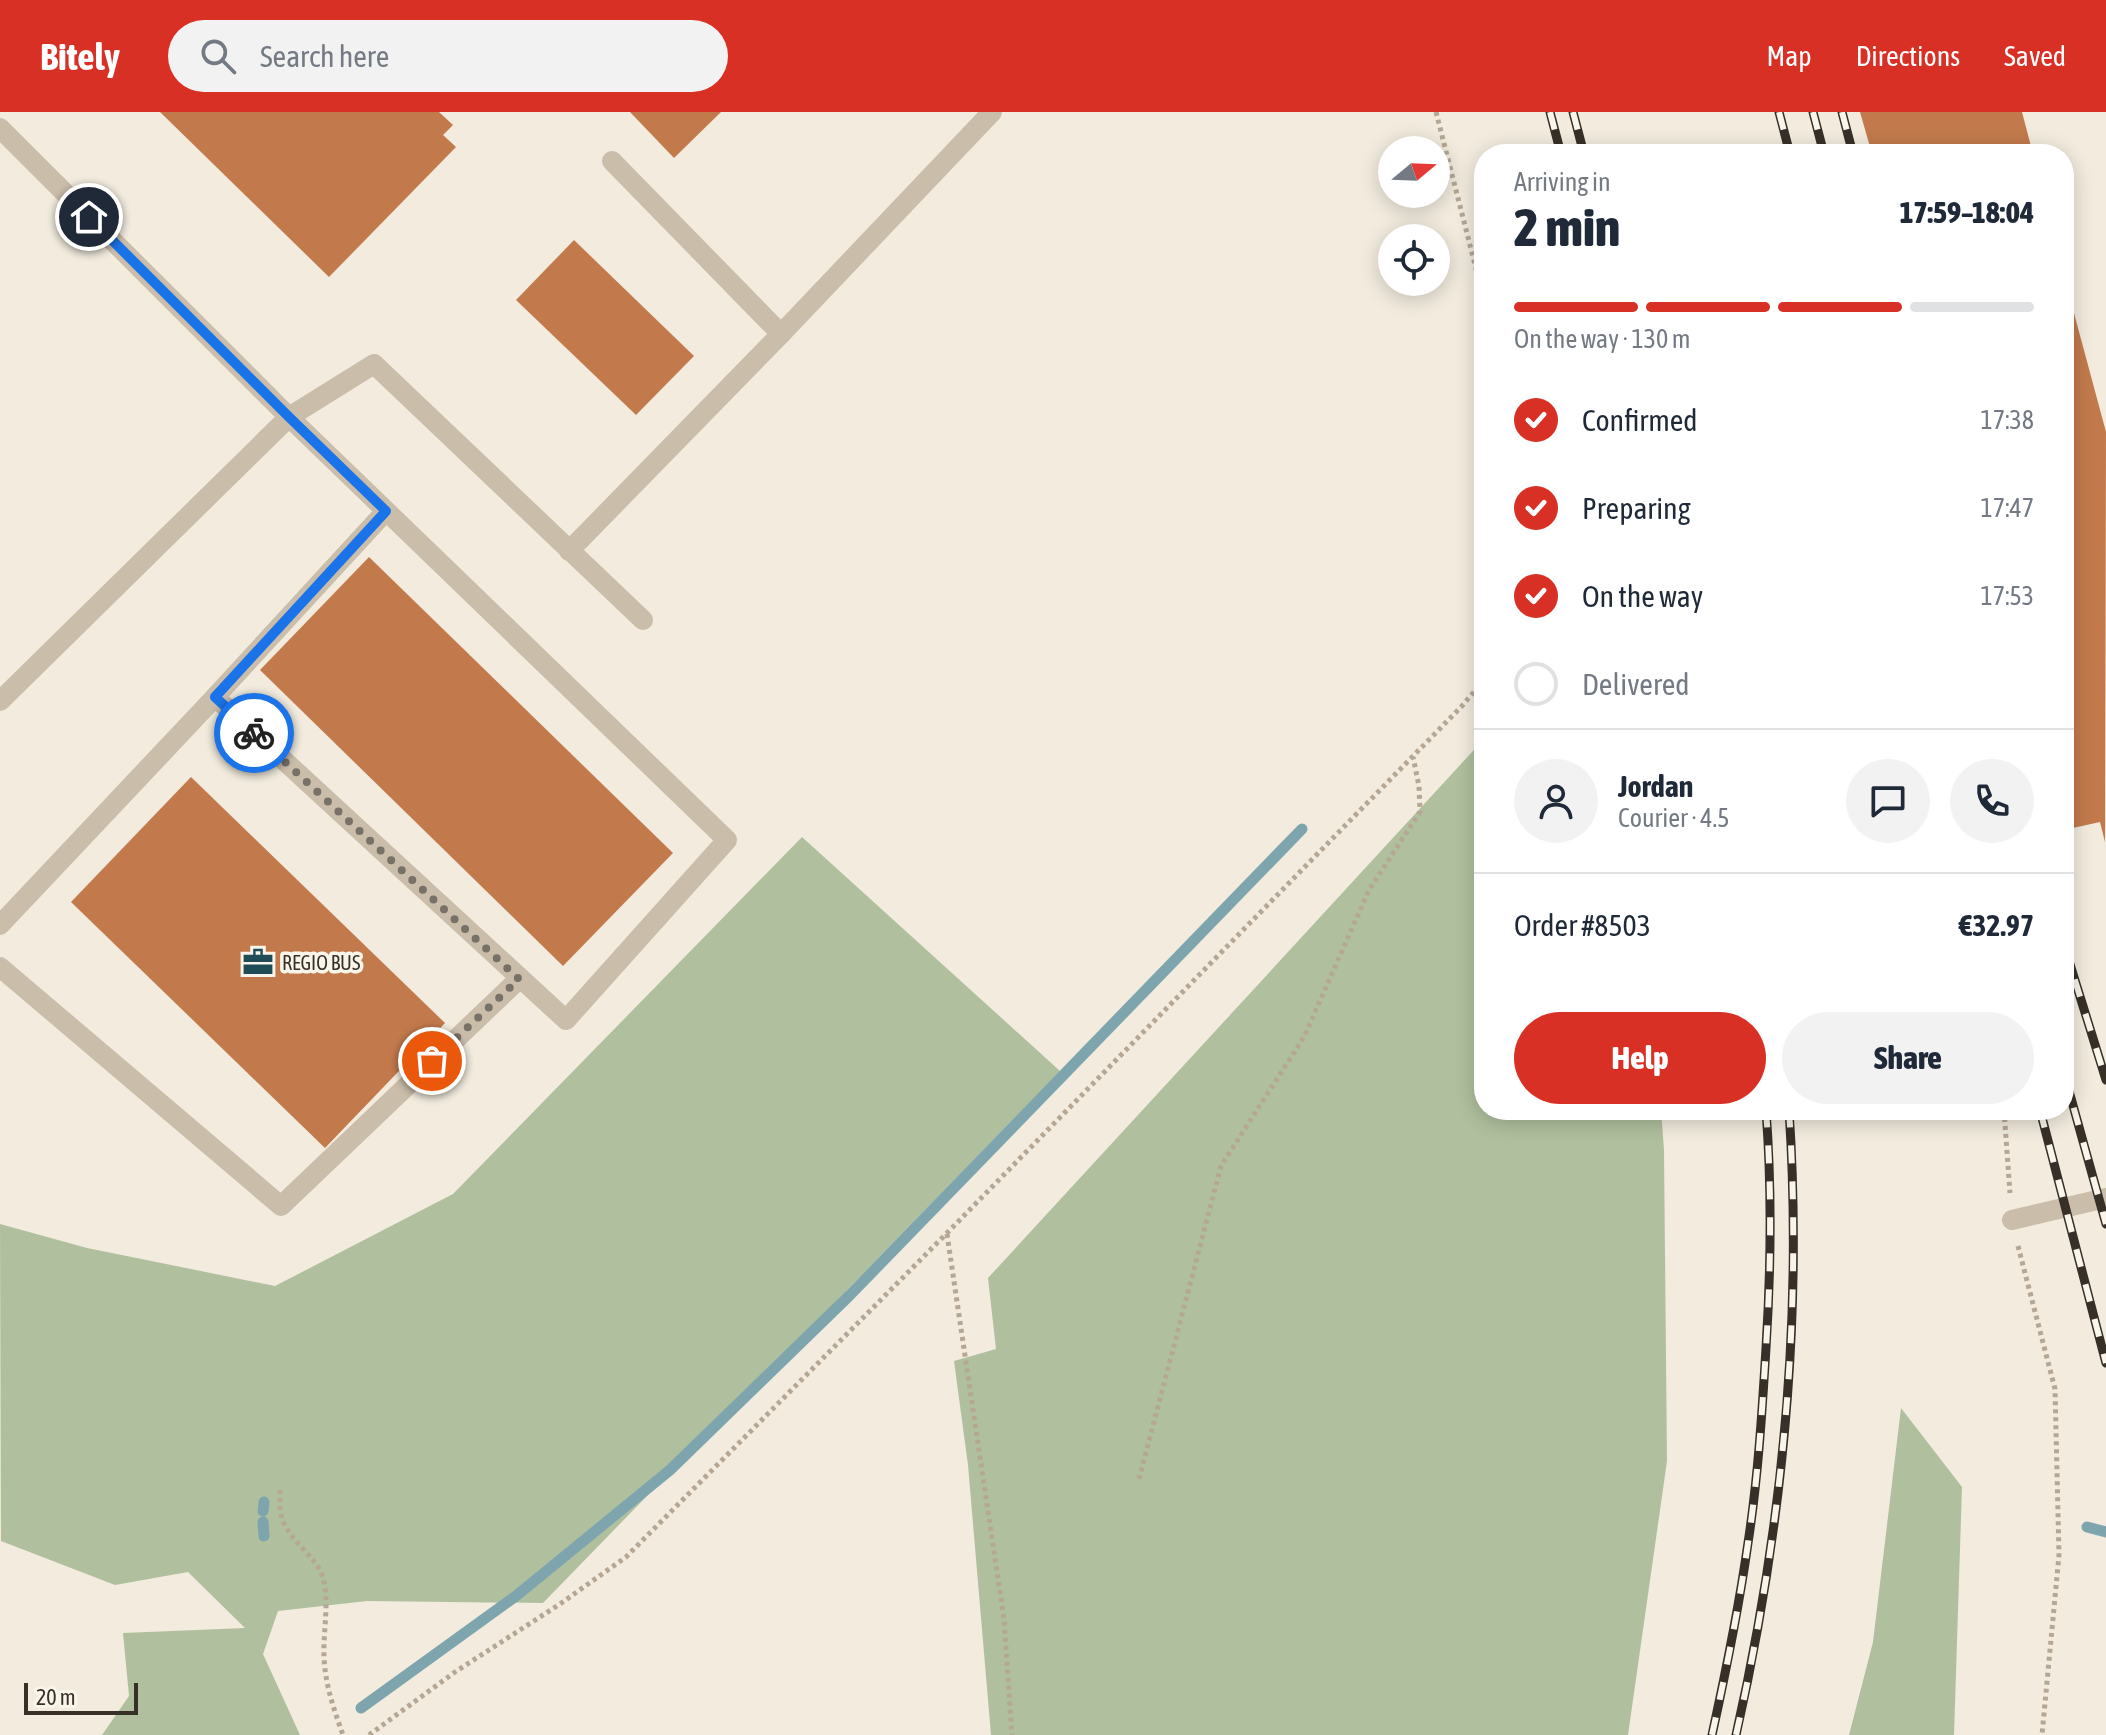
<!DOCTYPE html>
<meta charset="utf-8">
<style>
:root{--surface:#fff;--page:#f2f2f3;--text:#1f2937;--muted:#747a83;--line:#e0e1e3;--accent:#d93025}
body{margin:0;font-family:"Asap Condensed",sans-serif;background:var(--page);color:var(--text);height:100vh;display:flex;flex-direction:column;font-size:30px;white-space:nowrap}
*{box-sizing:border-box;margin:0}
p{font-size:26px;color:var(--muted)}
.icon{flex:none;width:44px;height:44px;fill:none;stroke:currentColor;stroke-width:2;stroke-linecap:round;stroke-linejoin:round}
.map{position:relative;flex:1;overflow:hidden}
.sheet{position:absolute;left:1474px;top:32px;width:600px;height:976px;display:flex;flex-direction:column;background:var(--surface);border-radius:32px;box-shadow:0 4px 20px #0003}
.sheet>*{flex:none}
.needle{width:52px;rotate:71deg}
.buttons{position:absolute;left:1378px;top:24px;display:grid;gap:16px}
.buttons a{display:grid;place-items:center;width:72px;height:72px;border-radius:50%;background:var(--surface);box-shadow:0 4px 20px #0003;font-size:40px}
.scale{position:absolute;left:24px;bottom:20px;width:114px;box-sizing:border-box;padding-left:8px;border:4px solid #373029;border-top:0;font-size:22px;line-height:28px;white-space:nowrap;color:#373029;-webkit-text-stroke:6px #f9f5ea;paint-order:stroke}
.pin{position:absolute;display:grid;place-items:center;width:68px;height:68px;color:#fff;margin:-34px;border:4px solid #fff;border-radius:50%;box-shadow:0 2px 8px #0007}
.courier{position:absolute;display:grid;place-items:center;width:80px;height:80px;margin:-40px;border:6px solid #1a73e8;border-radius:50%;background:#fff;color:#222;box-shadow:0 2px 10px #0007}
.summary em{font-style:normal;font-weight:800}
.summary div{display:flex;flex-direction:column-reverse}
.summary{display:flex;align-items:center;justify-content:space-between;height:136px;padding:0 40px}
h1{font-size:52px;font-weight:800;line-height:60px}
.bar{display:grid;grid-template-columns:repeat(4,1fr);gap:12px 8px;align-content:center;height:96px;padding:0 40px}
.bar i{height:10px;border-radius:6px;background:var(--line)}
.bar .selected{background:var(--accent)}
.bar p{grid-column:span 4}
.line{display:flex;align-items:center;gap:20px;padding:0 40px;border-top:2px solid var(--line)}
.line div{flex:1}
.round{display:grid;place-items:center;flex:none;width:84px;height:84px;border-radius:42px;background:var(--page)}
ol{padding:0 40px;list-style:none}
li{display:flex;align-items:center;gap:24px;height:88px}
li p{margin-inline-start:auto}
li .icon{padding:8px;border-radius:50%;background:var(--accent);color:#fff;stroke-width:4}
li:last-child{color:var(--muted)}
li i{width:44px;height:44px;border:4px solid var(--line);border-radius:50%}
.button{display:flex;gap:16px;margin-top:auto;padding:16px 40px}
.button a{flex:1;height:92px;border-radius:48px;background:var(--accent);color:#fff;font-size:32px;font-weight:800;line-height:92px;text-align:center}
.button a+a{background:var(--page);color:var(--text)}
header{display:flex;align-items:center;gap:48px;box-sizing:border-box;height:112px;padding:0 40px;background:var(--accent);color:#fff}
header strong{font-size:38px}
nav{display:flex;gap:44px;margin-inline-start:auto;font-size:28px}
.search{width:560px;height:72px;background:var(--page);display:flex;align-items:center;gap:20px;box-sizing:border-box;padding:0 28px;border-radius:44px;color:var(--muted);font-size:30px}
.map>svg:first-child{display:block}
.green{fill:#b0c09e}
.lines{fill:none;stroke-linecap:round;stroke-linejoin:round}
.stream{stroke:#7ea5ae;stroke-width:11}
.building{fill:#c27a4c}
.path{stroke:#b5a794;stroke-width:5;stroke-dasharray:4 4;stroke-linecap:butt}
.minor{stroke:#cabdaa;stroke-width:20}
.rail-casing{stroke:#373029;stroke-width:9}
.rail{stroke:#f9f5ea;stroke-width:6;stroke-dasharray:18;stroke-linecap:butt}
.done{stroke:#787168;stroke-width:8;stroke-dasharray:0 14.4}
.route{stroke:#1a73e8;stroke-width:10}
.labels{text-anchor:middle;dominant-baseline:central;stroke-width:7;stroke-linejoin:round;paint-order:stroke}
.poi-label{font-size:20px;fill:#373029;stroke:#f9f5ea;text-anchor:start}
</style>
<header>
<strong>Bitely</strong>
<div class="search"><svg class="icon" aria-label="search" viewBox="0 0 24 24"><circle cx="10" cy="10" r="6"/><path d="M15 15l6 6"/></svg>Search here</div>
<nav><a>Map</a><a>Directions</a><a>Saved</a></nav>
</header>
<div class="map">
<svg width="2106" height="1623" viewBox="0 0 2106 1623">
<rect width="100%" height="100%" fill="#f2ebde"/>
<!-- green -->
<g class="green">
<path d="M1484,627v371h177l3,40 3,311 -39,274h-637l-23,-270 -14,-104 42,-12 -8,-71z"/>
<path d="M802,725l258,234 -517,532 -176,-2 -89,10 -15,43 37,81h-198l27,-39 -6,-63 122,-5 -57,-56 -73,13 -114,-44 -1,-317 87,24 188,38 178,-92z"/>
<path d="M1901,1296l61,79 -8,248h-105l24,-93z"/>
</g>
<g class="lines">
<!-- stream -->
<g class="stream">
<path d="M263,1399l1,-9"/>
<path d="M263,1410l1,14"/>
<path d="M2087,1415l19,5"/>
<path d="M361,1596l155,-112 154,-126 180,-175 452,-466"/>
</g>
</g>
<!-- building -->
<g class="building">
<path d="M160,0h279l14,13 -10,10 13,12 -127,130z"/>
<path d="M630,0h91l-47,46z"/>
<path d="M1860,0h162l11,42h-161z"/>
<path d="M574,128l120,116 -58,59 -120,-115z"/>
<path d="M2064,164l42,156 -1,410 -5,-20 -36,8z"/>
<path d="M369,445l304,296 -110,113 -303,-296z"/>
<path d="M191,665l254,246 -120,125 -254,-246z"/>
</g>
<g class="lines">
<!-- path -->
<g class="path">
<path d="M1436,0l48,188"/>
<path d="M2004,998l6,83"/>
<path d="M947,1122l57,385 8,116"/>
<path d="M2018,1134l37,143 4,166 -17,180"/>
<path d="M1139,1367l82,-313 83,-129 65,-147 51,-78 -1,-26 -6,-29"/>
<path d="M280,1378c0,10 -1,21 3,31 9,23 36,36 41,61 5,24 -1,50 0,75 1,27 10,53 19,78"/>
<path d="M369,1623l86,-63 105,-68 66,-47 321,-324 515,-527 22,-26"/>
</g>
<!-- minor -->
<g class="minor">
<path d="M0,16l289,289 438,423 -161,180 -351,-323 171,-186"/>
<path d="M612,49l169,173"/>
<path d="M569,439l212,-217 211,-222"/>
<path d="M0,589l289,-284 85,-53 269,256"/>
<path d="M0,813l215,-228"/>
<path d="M0,855l281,239 238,-227"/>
<path d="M2012,1108l94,-22"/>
</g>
<!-- rail casing -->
<g class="rail-casing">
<g id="rail">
<path d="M1550,0l11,42"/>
<path d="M1573,0l11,42"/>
<path d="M1779,0l11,42"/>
<path d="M1813,0l11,42"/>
<path d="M1842,0l11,42"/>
<path d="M2064,833l42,135"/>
<path d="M2064,961l42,151"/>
<path d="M2040,998l66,253"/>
<path d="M1712,1623c14,-64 27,-128 36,-192 10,-65 14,-130 18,-195 5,-79 6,-159 0,-238"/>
<path d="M1736,1623c46,-204 67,-416 53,-625"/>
</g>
</g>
<!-- rail -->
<use href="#rail" class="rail"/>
</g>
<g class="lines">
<!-- done -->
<path class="done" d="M254,621l265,246 -87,82"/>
<!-- route -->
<path class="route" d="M89,105l200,200 97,94 -171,186 39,36"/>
</g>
<!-- icons -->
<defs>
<g id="office-bare" transform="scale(2.4)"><path d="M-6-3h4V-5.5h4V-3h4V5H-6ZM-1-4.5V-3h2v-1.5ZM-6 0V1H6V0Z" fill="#204c58" stroke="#f9f5ea" stroke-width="2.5" paint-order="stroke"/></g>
</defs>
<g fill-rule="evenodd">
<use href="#office-bare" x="258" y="850"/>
</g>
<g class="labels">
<!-- poi labels -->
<g class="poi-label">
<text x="282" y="850">REGIO BUS</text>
</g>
</g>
</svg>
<div class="buttons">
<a><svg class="needle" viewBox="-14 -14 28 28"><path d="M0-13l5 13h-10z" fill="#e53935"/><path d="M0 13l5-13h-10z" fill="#747a83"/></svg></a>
<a><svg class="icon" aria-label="locate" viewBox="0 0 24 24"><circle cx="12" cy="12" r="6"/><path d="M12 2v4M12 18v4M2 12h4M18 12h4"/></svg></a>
</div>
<div class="scale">20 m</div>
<div class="pin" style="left:432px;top:949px;background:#ea580c"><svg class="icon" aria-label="bag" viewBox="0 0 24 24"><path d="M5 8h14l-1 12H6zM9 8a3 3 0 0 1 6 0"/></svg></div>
<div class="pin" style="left:89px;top:105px;background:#1f2937"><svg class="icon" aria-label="home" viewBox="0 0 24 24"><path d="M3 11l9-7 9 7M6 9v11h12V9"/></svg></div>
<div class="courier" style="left:254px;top:621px"><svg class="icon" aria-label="bike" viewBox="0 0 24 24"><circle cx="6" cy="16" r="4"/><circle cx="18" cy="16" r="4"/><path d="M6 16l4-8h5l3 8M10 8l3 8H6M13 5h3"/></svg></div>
<section class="sheet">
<div class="summary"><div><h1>2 min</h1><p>Arriving in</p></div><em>17:59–18:04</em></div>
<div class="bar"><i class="selected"></i><i class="selected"></i><i class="selected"></i><i></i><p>On the way · 130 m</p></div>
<ol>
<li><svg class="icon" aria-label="check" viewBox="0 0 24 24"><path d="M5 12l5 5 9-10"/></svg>Confirmed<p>17:38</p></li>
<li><svg class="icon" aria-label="check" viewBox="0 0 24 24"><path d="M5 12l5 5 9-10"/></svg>Preparing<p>17:47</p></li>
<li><svg class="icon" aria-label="check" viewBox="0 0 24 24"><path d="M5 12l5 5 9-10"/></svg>On the way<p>17:53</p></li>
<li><i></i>Delivered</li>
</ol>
<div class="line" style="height:144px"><a class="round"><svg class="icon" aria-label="person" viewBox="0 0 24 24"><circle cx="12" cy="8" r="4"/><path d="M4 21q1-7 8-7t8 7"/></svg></a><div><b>Jordan</b><p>Courier · 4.5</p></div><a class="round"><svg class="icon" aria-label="chat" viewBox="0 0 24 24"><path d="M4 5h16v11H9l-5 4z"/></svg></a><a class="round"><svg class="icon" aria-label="phone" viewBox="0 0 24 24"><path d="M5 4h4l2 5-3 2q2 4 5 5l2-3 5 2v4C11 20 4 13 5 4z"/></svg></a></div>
<div class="line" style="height:104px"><div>Order #8503</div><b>€32.97</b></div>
<div class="button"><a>Help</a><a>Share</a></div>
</section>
</div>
